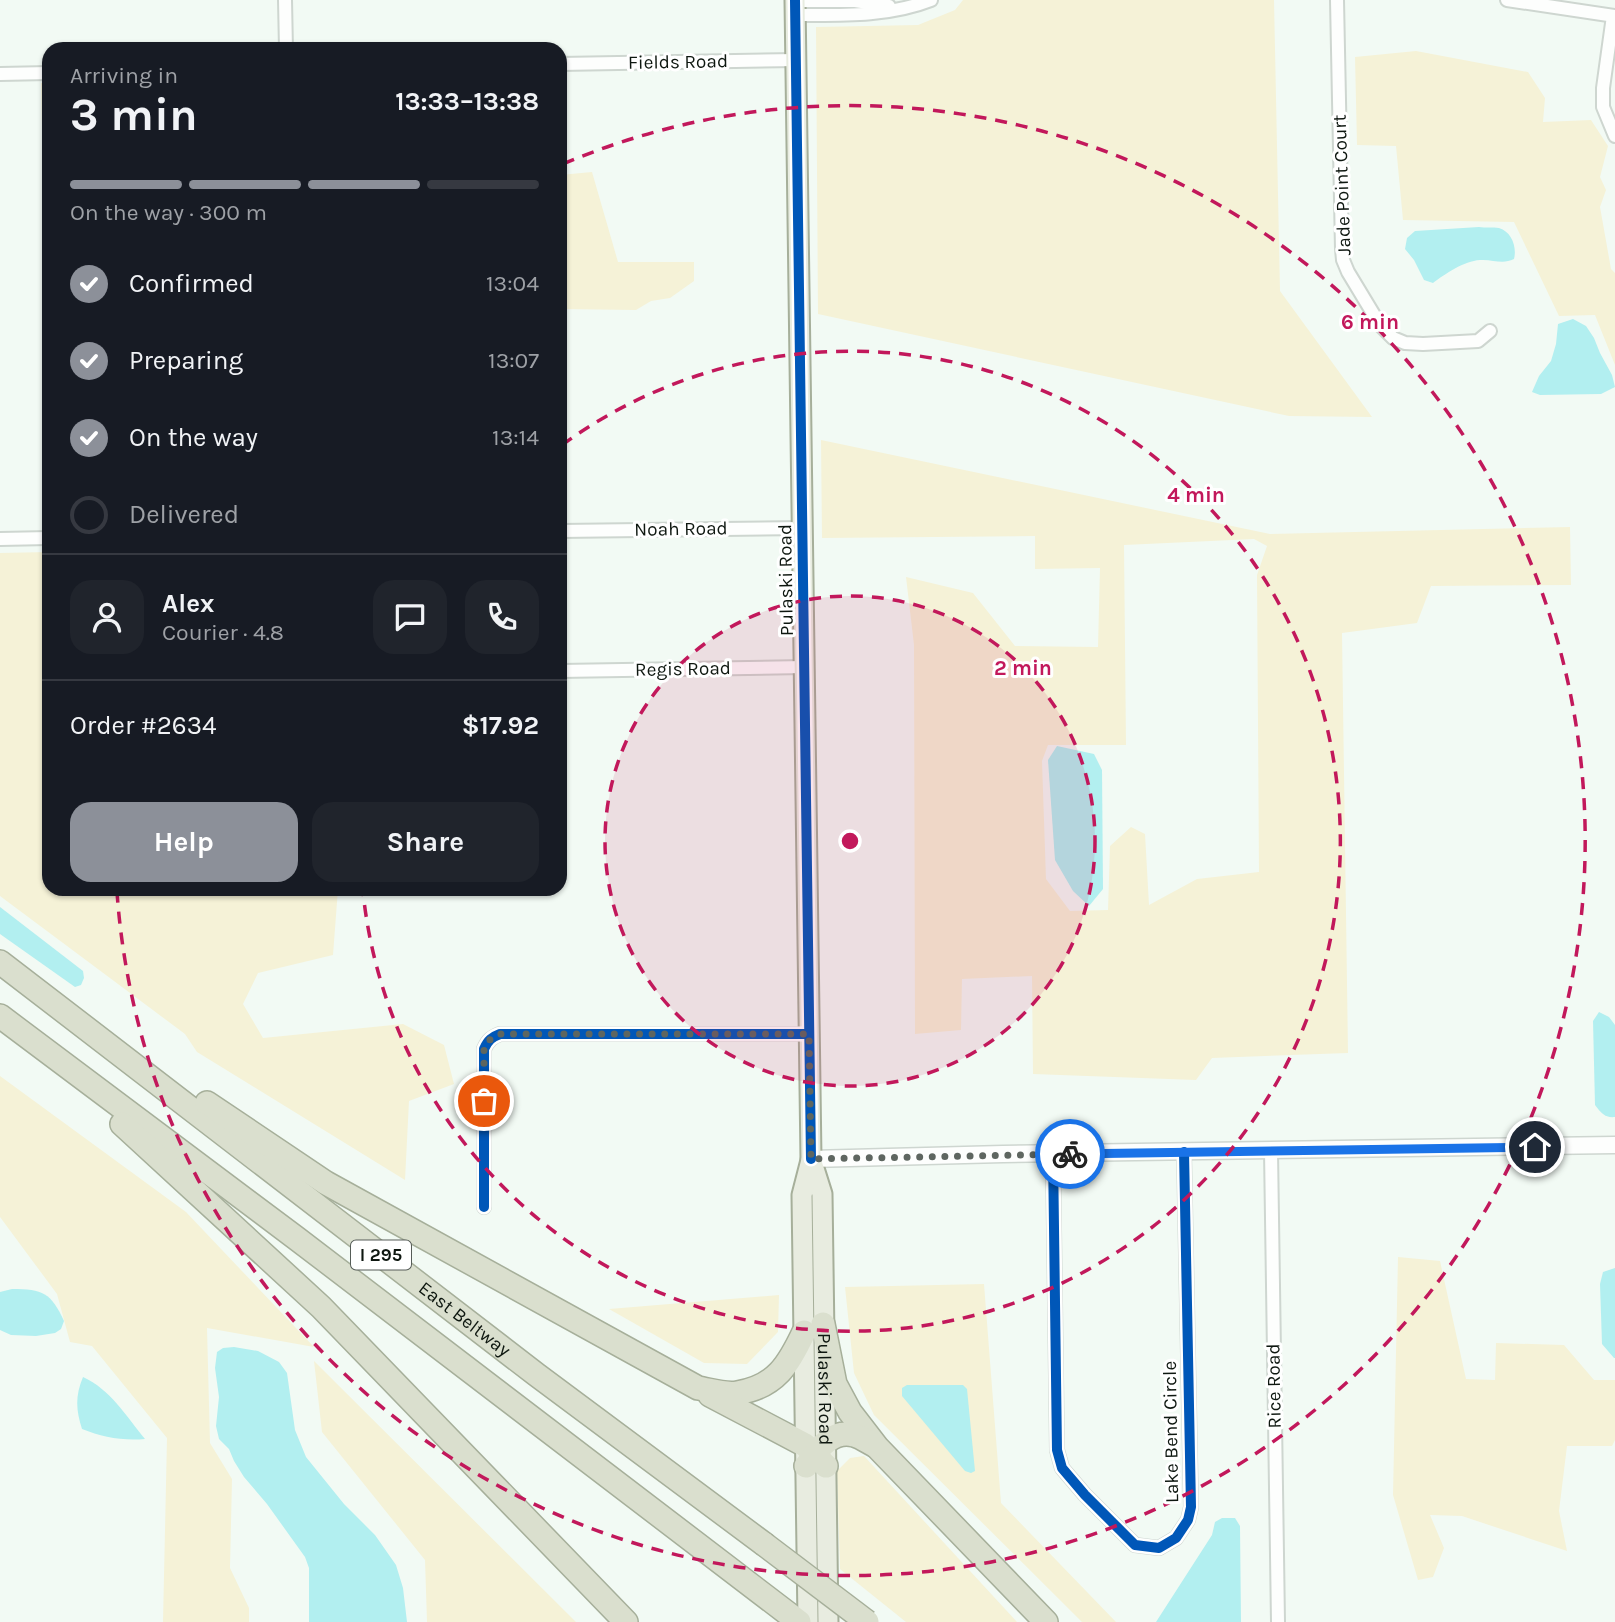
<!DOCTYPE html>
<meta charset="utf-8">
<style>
:root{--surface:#171b24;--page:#20242c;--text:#f1f3f6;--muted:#9ea1a6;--line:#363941;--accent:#8c9099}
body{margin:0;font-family:Karla,sans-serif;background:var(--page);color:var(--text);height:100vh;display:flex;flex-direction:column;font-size:26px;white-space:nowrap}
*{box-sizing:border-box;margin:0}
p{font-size:23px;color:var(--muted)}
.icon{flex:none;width:38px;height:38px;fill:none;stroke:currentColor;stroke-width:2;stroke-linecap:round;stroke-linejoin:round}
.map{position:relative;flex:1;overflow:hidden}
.side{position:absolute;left:42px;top:42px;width:525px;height:854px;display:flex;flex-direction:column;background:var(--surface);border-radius:21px;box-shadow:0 2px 5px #0004}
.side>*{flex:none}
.pin{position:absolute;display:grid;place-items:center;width:60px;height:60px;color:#fff;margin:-30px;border:4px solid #fff;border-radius:50%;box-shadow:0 2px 7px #0007}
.courier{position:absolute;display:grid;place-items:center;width:70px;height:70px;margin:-35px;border:5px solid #1a73e8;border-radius:50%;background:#fff;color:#222;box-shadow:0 2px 9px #0007}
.headline em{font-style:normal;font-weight:700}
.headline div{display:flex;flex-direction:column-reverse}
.headline{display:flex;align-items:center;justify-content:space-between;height:119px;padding:0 28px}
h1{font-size:46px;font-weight:700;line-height:52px}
.bar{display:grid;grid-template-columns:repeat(4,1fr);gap:10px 7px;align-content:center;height:84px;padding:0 28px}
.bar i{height:9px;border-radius:5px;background:var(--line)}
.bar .active{background:var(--accent)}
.bar p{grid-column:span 4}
.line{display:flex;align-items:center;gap:18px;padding:0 28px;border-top:2px solid var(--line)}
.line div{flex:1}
.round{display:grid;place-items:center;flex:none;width:74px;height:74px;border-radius:21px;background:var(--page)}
ol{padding:0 28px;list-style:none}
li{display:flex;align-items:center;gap:21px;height:77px}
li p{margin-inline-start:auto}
li .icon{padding:7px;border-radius:50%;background:var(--accent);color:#fff;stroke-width:4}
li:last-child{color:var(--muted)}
li i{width:38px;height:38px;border:4px solid var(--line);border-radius:50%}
.primary-button{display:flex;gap:14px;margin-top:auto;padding:14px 28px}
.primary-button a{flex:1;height:80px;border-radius:21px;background:var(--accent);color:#fff;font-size:28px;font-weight:700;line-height:80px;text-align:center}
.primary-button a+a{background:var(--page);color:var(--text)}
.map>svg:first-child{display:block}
.green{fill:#f5f2d7;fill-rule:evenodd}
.water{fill:#b2eff0}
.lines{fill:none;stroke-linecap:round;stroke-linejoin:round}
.minor-casing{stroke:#ced6d0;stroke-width:16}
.tertiary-casing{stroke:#ced6d0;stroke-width:19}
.primary-casing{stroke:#a6af9a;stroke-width:23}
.motorway-casing{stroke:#a6af9a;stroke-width:26}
.minor{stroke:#fdfefd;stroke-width:12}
.tertiary{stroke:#fdfefd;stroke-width:16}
.primary{stroke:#e8ece0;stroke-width:19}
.motorway{stroke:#dadfce;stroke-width:23}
.motorway-bridge-casing{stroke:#a6af9a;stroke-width:26;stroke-linecap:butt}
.motorway-bridge{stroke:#dadfce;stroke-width:23}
.cycleway-casing{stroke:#fff;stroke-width:15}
.cycleway{stroke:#0057b8;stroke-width:10}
.done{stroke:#5e6660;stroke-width:7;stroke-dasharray:0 12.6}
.route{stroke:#1a73e8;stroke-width:9}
.ring{fill:none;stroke:#c2185b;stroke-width:3.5;stroke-dasharray:12 9}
.labels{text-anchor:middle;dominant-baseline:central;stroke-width:6;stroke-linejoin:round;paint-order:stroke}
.shield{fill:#fff;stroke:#565d58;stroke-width:2}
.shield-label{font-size:18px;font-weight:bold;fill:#0e1710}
.street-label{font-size:19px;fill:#0e1710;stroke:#fff}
.centre{fill:#c2185b;stroke:#fff;stroke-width:3.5}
.ring-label{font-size:21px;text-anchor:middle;font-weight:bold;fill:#c2185b;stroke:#fff;stroke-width:6;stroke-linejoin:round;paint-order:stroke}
</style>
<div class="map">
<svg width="1615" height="1622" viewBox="0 0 1615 1622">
<rect width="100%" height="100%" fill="#f2faf4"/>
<!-- green -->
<g class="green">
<path d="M963,0h311l6,291 92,126 -83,-1 -471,-102 -2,-287 102,-2 37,-15z"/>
<path d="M1416,51l112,21 17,26 -2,24 48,-2 17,26 -8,31 6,13 -6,17 11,62 4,4v92l-20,-50 -36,1 -45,-94 -111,-2 -7,-74 -39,-1 -2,-88z"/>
<path d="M41,83h8v91l-6,-1z"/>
<path d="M592,172l26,90h76v19l-24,17 -19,3 -15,9 -76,-1v-134z"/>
<path d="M821,440l449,94 300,-7 1,58 -140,1 -14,37 -75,10 6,420 -136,5 -16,22 -163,-6 -1,-98 -70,3 -1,51 -46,4 -1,-389 -8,-68 67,16 42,53 83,1 2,-79 -65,1v-33l-213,2zM1254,539l13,7 -10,29 2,297 -62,7 -48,26 -4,-71 -14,-7 -21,19 -2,64 -38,1 -24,-32 -4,-118 6,-16h78l-2,-200z"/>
<path d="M49,552v337h289l-5,66 -75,18 -15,31 20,34 140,-14 41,21 10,39 -45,17 -4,79 -208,-128 -12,-18 -185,-138v-343z"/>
<path d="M0,1076l186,136 128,135 -107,-19 3,115 22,36 -2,89 19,40v14h-86l4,-184 -75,-92 -22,-4 -13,-48 -57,-77z"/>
<path d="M1398,1257l42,4 26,118 29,1 1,-37 68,2 30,35h21v60l-3,6h-45l-8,65 8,40 -105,-35 -32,-1 14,33 -11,29 -15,3 -25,-85z"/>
<path d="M984,1284l17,219 115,119h-34l-208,-207 -20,-42 -9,-86z"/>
<path d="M779,1295l-1,37 -31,32 -43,-1 -95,-54z"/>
<path d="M314,1361l262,261h-149l-2,-62 -103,-128z"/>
<path d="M864,1456l153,166h-111l-66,-53 -3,-98 13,-13z"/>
</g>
<!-- water -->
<g class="water">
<path d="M1479,227c6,1 14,0 20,1 13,4 18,19 15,31 -12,6 -21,0 -34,1 -16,1 -35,14 -47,23l-9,-3 -10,-20 -9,-11 2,-11 8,-7z"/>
<path d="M1573,319l13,7 8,12 6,15 12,22 3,12 -14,7 -61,1 -8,-3 7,-16 12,-15 5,-17 2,-20z"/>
<path d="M1057,746l37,8 8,16 1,119 -14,17 -16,-15 -18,-31 -7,-100z"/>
<path d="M0,907l83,64 1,7 -3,7 -6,2 -75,-53z"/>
<path d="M1599,1012l10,5 6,8v92c-10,1 -14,-4 -20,-12l-2,-84z"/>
<path d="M1615,1268v90h-1l-12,-14 -2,-60 3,-12z"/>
<path d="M12,1289c31,0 39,4 52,32l-3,8 -6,4 -19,3 -25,-1 -11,-5v-38z"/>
<path d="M234,1347l24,4 21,11 8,11 8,57 11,27 38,47 31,31 21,30 7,23 4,34h-98v-54l-4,-11 -38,-53 -23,-27 -10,-16 -5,-12 -10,-10 -3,-13 3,-29 -4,-29 2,-16 6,-4z"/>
<path d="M83,1377c27,12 44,40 62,62 -23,2 -43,-2 -63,-10 -6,-19 -7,-33 1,-52z"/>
<path d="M907,1385h56l4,4 8,82 -4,2 -6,-2 -63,-75v-8z"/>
<path d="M1222,1518h13l5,8 1,96h-85l56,-87 3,-13z"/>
</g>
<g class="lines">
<!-- minor casing -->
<g class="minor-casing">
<g id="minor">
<path d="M285,0l1,49"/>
<path d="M1337,0l5,249 1,11 5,12 32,53 13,13 12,5 18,1 55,-3 12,-10"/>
<path d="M1507,0l108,16"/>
<path d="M795,1h60l34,5"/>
<path d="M795,15c45,0 93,2 136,-15"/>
<path d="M1613,16l-10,72v19l12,29"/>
<path d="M560,64l236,-4"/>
<path d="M0,74l49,-1"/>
<path d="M560,531l243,-3"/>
<path d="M0,539l49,-1"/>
<path d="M560,671l245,-4"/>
<path d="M1271,1151l7,471"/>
<path d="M1053,1154l4,296 5,18 23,27 50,50 24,3 17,-10 12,-18 3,-13 -7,-355"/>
<path d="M484,1207v-158c4,-9 8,-12 16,-15h309"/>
</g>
</g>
<!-- tertiary casing -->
<g class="tertiary-casing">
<path id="tertiary" d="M811,1159l192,-5 612,-9"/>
</g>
<!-- primary casing -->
<g class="primary-casing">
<g id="primary">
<path id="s1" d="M795,0l16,1159 11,35 6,428"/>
<path d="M808,1622l-6,-427 9,-35"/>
</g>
</g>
<!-- motorway casing -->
<g class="motorway-casing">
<g id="motorway">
<path id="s2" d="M0,962l537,413 227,169"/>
<path d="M0,1016l296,222 503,384"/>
<path d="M207,1103l119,80 372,205c12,2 27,7 39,5 39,-6 52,-29 67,-61"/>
<path d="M122,1124l199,183 305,315"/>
<path d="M823,1324l12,60 15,28 27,35 169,175"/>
<path d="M710,1395l95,50 21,21"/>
<path d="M806,1466c12,-16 25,-37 48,-31 7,2 14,7 20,10"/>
</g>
</g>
<!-- minor -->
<use href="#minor" class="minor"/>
<!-- tertiary -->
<use href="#tertiary" class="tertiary"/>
<!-- primary -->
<use href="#primary" class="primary"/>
<!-- motorway -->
<use href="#motorway" class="motorway"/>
<!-- motorway-bridge casing -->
<g class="motorway-bridge-casing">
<path id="motorway-bridge" d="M764,1544l103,78"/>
</g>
<!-- motorway-bridge -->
<use href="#motorway-bridge" class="motorway-bridge"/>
<!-- cycleway casing -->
<g class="cycleway-casing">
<g id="cycleway">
<path d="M795,0l16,1159"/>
<path d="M1053,1154l4,296 5,18 23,27 50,50 24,3 17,-10 12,-18 3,-13 -7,-355"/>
<path d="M484,1207v-158c4,-9 8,-12 16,-15h309"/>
</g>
</g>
<!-- cycleway -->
<use href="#cycleway" class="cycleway"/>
</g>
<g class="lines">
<!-- done -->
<path class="done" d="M484,1101v-52c4,-9 8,-12 16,-15h309l2,125 259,-5"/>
<!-- route -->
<path class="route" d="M1070,1154l465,-7"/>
</g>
<!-- distance rings -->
<circle cx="850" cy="841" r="245" fill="#c2185b" fill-opacity=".12"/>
<g class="ring">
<circle cx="850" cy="841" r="245"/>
<path d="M562 445A490 490 0 1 1 363 892"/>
<path d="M563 164A735 735 0 1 1 117 892"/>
</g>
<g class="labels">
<!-- shield labels -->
<rect class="shield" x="351" y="1240.5" width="60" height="29" rx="5"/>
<g class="shield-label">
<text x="381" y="1255">I 295</text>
</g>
<!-- street labels -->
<g class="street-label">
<text transform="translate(678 62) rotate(-1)">Fields Road</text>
<text transform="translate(1342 185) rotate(-92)">Jade Point Court</text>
<text transform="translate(681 529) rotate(-1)">Noah Road</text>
<text transform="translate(786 580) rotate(-91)">Pulaski Road</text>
<text transform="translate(683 669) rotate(-1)">Regis Road</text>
<text stroke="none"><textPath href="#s2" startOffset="586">East Beltway</textPath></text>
<text transform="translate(1274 1386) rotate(-91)">Rice Road</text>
<text stroke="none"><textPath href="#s1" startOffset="1391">Pulaski Road</textPath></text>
<text transform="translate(1171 1432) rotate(-91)">Lake Bend Circle</text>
</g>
</g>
<circle cx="850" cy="841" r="10" class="centre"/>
<g class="ring-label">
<text x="1370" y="329">6 min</text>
<text x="1196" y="502">4 min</text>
<text x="1023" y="675">2 min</text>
</g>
</svg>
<div class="pin" style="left:484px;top:1101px;background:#ea580c"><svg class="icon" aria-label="bag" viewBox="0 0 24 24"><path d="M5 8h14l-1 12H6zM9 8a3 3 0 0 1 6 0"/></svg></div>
<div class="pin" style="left:1535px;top:1147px;background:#1f2937"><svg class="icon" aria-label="home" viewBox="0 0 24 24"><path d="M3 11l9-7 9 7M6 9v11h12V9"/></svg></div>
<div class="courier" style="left:1070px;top:1154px"><svg class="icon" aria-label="bike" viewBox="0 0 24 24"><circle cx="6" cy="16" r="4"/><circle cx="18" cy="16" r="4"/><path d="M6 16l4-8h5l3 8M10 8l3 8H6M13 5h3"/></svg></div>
<section class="side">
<div class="headline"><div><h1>3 min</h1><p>Arriving in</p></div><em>13:33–13:38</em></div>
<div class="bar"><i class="active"></i><i class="active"></i><i class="active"></i><i></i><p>On the way · 300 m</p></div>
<ol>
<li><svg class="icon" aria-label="check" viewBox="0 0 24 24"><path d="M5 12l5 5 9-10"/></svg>Confirmed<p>13:04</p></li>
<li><svg class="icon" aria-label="check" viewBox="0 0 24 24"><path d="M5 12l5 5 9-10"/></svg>Preparing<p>13:07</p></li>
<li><svg class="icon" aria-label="check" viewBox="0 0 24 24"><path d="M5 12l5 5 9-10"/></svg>On the way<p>13:14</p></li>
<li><i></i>Delivered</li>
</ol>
<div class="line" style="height:126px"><a class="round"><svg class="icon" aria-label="person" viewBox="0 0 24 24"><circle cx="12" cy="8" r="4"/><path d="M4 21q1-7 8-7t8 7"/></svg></a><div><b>Alex</b><p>Courier · 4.8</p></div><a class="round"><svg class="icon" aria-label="chat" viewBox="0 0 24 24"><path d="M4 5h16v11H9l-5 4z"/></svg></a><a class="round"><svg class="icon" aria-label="phone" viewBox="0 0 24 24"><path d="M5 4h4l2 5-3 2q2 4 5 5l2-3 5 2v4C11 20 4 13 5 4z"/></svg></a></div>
<div class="line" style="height:91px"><div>Order #2634</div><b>$17.92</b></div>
<div class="primary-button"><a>Help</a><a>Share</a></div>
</section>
</div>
